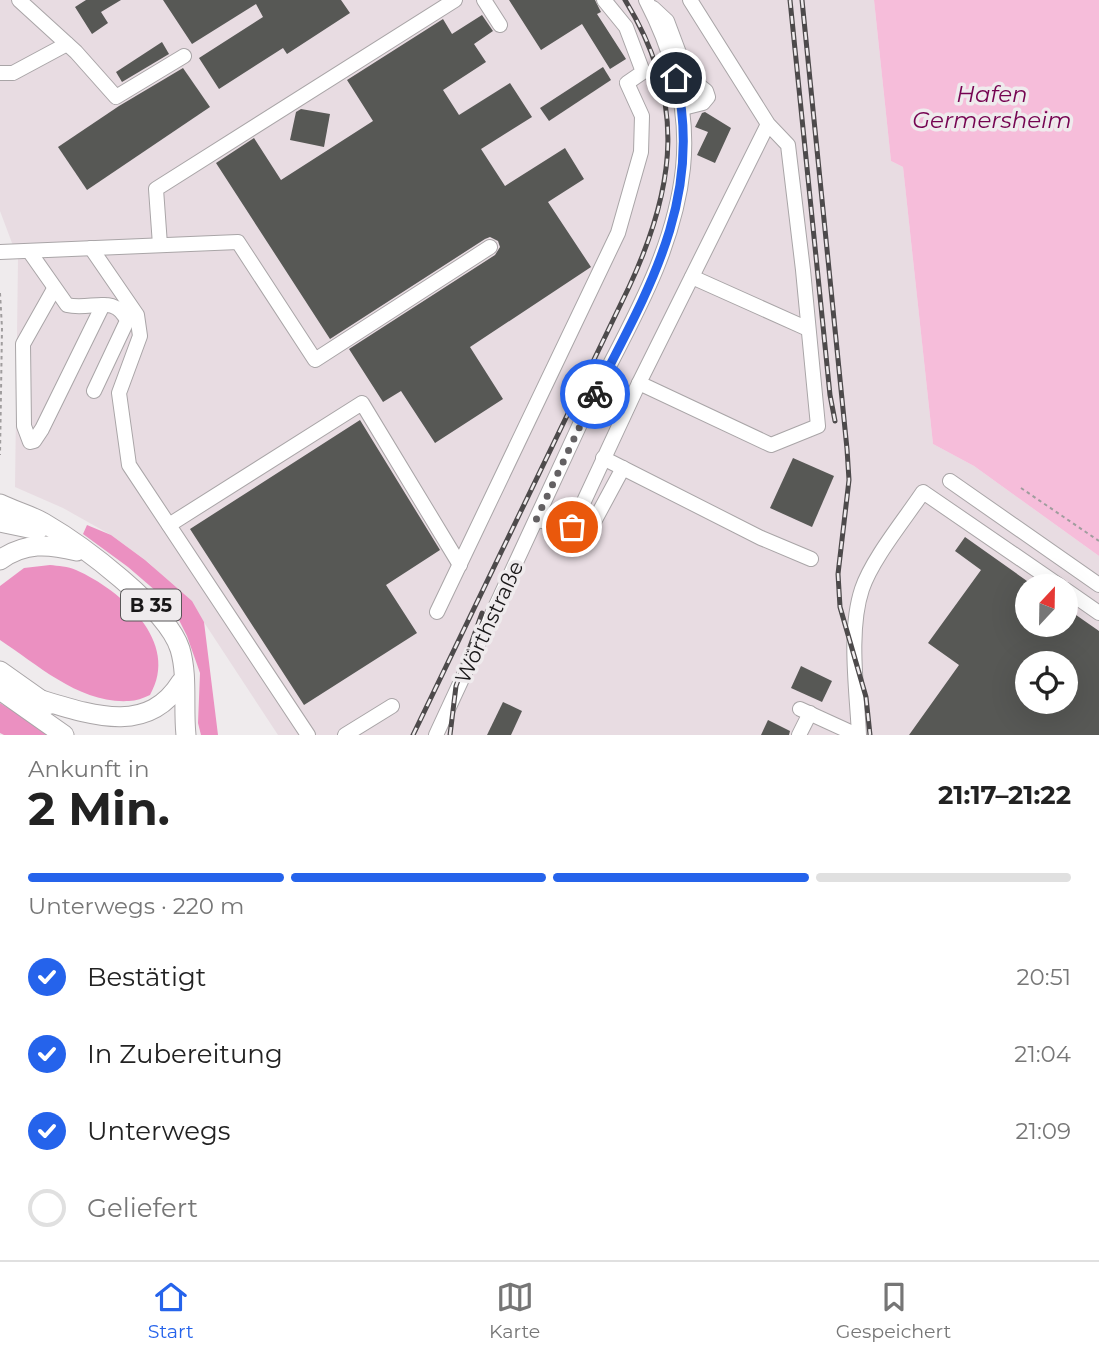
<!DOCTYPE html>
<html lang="de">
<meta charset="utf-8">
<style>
:root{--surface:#fff;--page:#f6f6f6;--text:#222;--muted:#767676;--line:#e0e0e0;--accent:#2563eb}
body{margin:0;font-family:Montserrat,sans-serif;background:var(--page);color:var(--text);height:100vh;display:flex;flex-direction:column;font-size:26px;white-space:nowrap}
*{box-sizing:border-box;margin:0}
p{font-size:23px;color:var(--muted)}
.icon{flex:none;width:38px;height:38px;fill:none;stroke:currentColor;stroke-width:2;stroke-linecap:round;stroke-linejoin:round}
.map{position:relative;height:735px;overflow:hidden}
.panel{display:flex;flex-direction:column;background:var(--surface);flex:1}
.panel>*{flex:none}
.needle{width:46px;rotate:22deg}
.buttons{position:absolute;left:1015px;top:574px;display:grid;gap:14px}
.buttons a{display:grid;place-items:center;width:63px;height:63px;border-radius:50%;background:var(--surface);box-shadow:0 7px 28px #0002;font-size:35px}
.pin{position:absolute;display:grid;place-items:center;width:60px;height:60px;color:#fff;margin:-30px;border:4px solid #fff;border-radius:50%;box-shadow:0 2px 7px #0007}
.courier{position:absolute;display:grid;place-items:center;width:70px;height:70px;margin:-35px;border:5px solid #2563eb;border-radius:50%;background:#fff;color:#222;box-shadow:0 2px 9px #0007}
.overview em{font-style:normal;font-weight:700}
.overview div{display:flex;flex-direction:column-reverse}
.overview{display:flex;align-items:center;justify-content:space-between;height:119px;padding:0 28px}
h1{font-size:46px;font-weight:700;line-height:52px}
.bar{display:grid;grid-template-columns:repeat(4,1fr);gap:10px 7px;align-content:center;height:84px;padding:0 28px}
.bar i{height:9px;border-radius:5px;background:var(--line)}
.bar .current{background:var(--accent)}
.bar p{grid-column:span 4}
ol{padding:0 28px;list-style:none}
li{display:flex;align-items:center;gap:21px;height:77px}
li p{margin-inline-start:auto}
li .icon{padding:7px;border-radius:50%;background:var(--accent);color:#fff;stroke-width:4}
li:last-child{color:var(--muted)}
li i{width:38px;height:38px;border:4px solid var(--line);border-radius:50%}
.tabs{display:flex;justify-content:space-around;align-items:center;height:98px;border-top:2px solid var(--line);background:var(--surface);font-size:19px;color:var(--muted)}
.tabs a{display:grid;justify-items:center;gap:4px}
.tabs .current{color:var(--accent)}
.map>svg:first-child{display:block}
.built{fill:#e8dce2;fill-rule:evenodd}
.forest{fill:#eb90c1}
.water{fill:#f6bdda}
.building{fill:#575855;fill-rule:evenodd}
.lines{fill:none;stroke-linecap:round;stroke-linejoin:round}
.minor-casing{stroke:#a9a5a7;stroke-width:16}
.highway-casing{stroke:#a9a5a7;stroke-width:21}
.path{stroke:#a09d9e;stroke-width:2;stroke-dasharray:3.5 3.5;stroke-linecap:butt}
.minor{stroke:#fff;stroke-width:14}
.highway{stroke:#fff;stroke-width:19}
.rail-casing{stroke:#4d4a4b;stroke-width:5}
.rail{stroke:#efebed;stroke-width:2.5;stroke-dasharray:8;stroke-linecap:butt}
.done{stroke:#646163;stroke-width:7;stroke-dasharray:0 12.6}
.route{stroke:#2563eb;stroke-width:9}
.labels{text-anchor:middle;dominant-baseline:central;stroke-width:7;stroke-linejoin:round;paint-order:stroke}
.shield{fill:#efebed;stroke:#595758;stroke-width:2}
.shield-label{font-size:19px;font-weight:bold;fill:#191718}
.street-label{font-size:21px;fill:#191718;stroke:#efebed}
.water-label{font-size:23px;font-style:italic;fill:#750351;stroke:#efebed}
</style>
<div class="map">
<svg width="1099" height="735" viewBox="0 0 1099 735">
<rect width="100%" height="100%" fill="#efebed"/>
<!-- built -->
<path class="built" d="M0,0h874l17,161 12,6 30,277 41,22 125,90v179h-821l-84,-128 -46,-45 -37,-27 -48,-27 -48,-21 3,-228 -18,-48zM1027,586h39v39h-39zM1027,663h39v39h-39z"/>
<!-- forest -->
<g class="forest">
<path d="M87,525l24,10 34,25 47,41 12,21 14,113h-17l-3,-12 2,-50 -13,-37 -16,-32 -43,-37 -45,-33z"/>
<path d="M50,565c8,1 18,1 26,5 45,20 105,72 74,125 -7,3 -14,6 -21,6 -49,3 -91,-36 -129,-61v-54l24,-18z"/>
<path d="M0,703l53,32h-49l-4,-2z"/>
</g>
<!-- water -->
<path class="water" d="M874,0h225v556l-125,-90 -41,-22 -30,-277 -12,-6z"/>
<!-- building -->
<g class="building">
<path d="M86,0h35l-20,12 7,11 -16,11 -17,-27z"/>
<path d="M163,0h178l9,13 -63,41 -4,-6 -64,41 -20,-31 64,-41 -7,-13 -64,40z"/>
<path d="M509,0h86l6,12 -4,2 29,45 -16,10 -28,-45 -41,26z"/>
<path d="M482,15l11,16 -19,13 12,18 -43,28 16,25 51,-32 22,34 -51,32 24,37 60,-38 19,31 -36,23 43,65 -121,80 33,52 -68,44 -34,-52 -18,11 -34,-53 146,-94 5,-8 -2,-6 -8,-4 -5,2 -155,100 -114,-176 38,-25 27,42 92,-59 -26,-41 96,-61 9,15z"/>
<path d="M162,42l7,12 -47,28 -6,-10z"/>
<path d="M603,67l8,13 -62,41 -9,-13z"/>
<path d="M183,68l27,39 -123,83 -29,-43 61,-41z"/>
<path d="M301,109l29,5 -6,33 -34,-7 6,-28z"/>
<path d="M705,112l26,16 -16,35 -18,-8 11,-23 -13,-5 7,-14z"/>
<path d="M360,420l80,130 -54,35 31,48 -113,72 -114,-176z"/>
<path d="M793,458l41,18 -22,51 -42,-19z"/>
<path d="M965,537l62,44v44h39v-17l33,23v104h-190l50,-70 -31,-22 53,-73 -26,-19zM1027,663h39v39h-39z"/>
<path d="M801,666l31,15 -10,21 -31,-14z"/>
<path d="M503,702l19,9 -11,24h-24z"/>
<path d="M768,720l22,11 -1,4h-28z"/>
</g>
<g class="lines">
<!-- minor casing -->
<g class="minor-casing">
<g id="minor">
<path d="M19,0l57,52 40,45 68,-41"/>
<path d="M484,0l16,25"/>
<path d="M690,0l78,124 20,21 15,125 15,156 -47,19 -132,-62 129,-259"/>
<path d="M653,8l14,13 18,48 6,10 15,12 2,6 -5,6 -20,5"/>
<path d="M0,73h13l54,-29"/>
<path d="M160,245l-4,-56 299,-189"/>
<path d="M91,248l46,67 3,21 -21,57 10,72 179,270"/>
<path d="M29,251l38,54c24,6 48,-12 60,16l-33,70"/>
<path d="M0,252l238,-10 77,118 175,-113"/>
<path d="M692,277l116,52"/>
<path d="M54,289l-31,55 1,82 6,16 4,-1 8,-12 61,-124"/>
<path d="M603,458l158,80 50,21"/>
<path d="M950,481l149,104"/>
<path d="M536,520l36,7 67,-144"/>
<path d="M169,525l193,-122 98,162"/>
<path d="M582,544l41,-76"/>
<path d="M1066,590l33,23"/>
<path d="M437,612l181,-379 23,-81 1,-36 -15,-33 16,-11 -17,-45 -22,-27"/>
<path d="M800,709l57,26"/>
<path d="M345,735l47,-29"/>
<path d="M436,735c49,-104 96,-209 145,-313 39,-83 92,-160 102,-254 6,-59 -10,-116 -37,-168"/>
<path d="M799,735l11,-22"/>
<path d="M859,735c-2,-44 -11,-104 3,-146 10,-30 43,-70 61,-97l137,94"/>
</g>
</g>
<!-- highway casing -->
<g class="highway-casing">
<g id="highway">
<path d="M0,504c14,7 30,11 44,19 38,22 123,85 136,126 8,27 3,58 6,86"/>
<path d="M0,522l38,8"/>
<path d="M0,560c25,-18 48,-16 77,-9"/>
<path d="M0,671l48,34"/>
<path d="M0,690l64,45"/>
<path d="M38,699c56,17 110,36 143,-17"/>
</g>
</g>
<!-- path -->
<g class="path">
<path d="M0,293l2,35 -2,127"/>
<path d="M1021,488l78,53"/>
</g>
<!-- minor -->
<use href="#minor" class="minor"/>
<!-- highway -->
<use href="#highway" class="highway"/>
<!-- rail casing -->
<g class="rail-casing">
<g id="rail">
<path d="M790,0l40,395 5,26"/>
<path d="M802,0l45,449 2,31 -11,94 2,33 26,90 4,38"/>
<path d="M413,735l216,-448c48,-103 57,-188 -4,-287"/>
<path d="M450,735l6,-49 26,-73"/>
</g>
</g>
<!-- rail -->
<use href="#rail" class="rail"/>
</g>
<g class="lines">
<!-- done -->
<path class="done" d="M572,527l-36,-7 59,-126"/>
<!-- route -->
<path class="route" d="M595,394c53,-103 109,-196 81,-316"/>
</g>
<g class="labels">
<!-- shield labels -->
<rect class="shield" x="121" y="589.5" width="60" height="31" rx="5"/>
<g class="shield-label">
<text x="151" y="605">B 35</text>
</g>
<!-- street labels -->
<g class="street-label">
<text transform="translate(489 622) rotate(-65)">Wörthstraße</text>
</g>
<!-- water labels -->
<g class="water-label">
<text x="992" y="94">Hafen<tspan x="992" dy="26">Germersheim</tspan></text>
</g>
</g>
</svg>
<div class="buttons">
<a><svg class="needle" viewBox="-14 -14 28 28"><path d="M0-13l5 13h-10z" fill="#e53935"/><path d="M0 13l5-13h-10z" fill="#767676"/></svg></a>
<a><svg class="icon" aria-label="locate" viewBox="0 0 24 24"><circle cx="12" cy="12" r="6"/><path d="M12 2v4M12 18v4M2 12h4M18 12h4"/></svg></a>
</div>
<div class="pin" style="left:572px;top:527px;background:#ea580c"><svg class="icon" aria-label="bag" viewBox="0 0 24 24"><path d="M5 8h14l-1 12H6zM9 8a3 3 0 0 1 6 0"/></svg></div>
<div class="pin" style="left:676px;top:78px;background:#1f2937"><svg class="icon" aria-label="home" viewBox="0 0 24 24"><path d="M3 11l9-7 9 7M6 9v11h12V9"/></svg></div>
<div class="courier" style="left:595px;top:394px"><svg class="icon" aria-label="bike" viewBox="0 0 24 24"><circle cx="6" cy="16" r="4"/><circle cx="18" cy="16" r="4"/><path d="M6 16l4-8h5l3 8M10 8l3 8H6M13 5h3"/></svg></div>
</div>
<section class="panel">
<div class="overview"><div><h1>2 Min.</h1><p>Ankunft in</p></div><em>21:17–21:22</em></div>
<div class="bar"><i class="current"></i><i class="current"></i><i class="current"></i><i></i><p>Unterwegs · 220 m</p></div>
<ol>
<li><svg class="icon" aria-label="check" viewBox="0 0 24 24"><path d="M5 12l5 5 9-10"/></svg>Bestätigt<p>20:51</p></li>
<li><svg class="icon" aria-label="check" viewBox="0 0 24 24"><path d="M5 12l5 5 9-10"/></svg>In Zubereitung<p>21:04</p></li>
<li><svg class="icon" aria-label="check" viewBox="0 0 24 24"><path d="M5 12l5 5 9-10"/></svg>Unterwegs<p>21:09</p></li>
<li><i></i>Geliefert</li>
</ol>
</section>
<nav class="tabs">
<a class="current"><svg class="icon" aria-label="home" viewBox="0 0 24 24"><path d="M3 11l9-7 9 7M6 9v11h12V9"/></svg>Start</a>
<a><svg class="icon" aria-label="map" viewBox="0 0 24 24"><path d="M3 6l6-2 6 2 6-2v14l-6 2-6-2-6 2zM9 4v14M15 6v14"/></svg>Karte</a>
<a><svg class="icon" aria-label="saved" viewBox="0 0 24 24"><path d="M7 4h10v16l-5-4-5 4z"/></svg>Gespeichert</a>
</nav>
